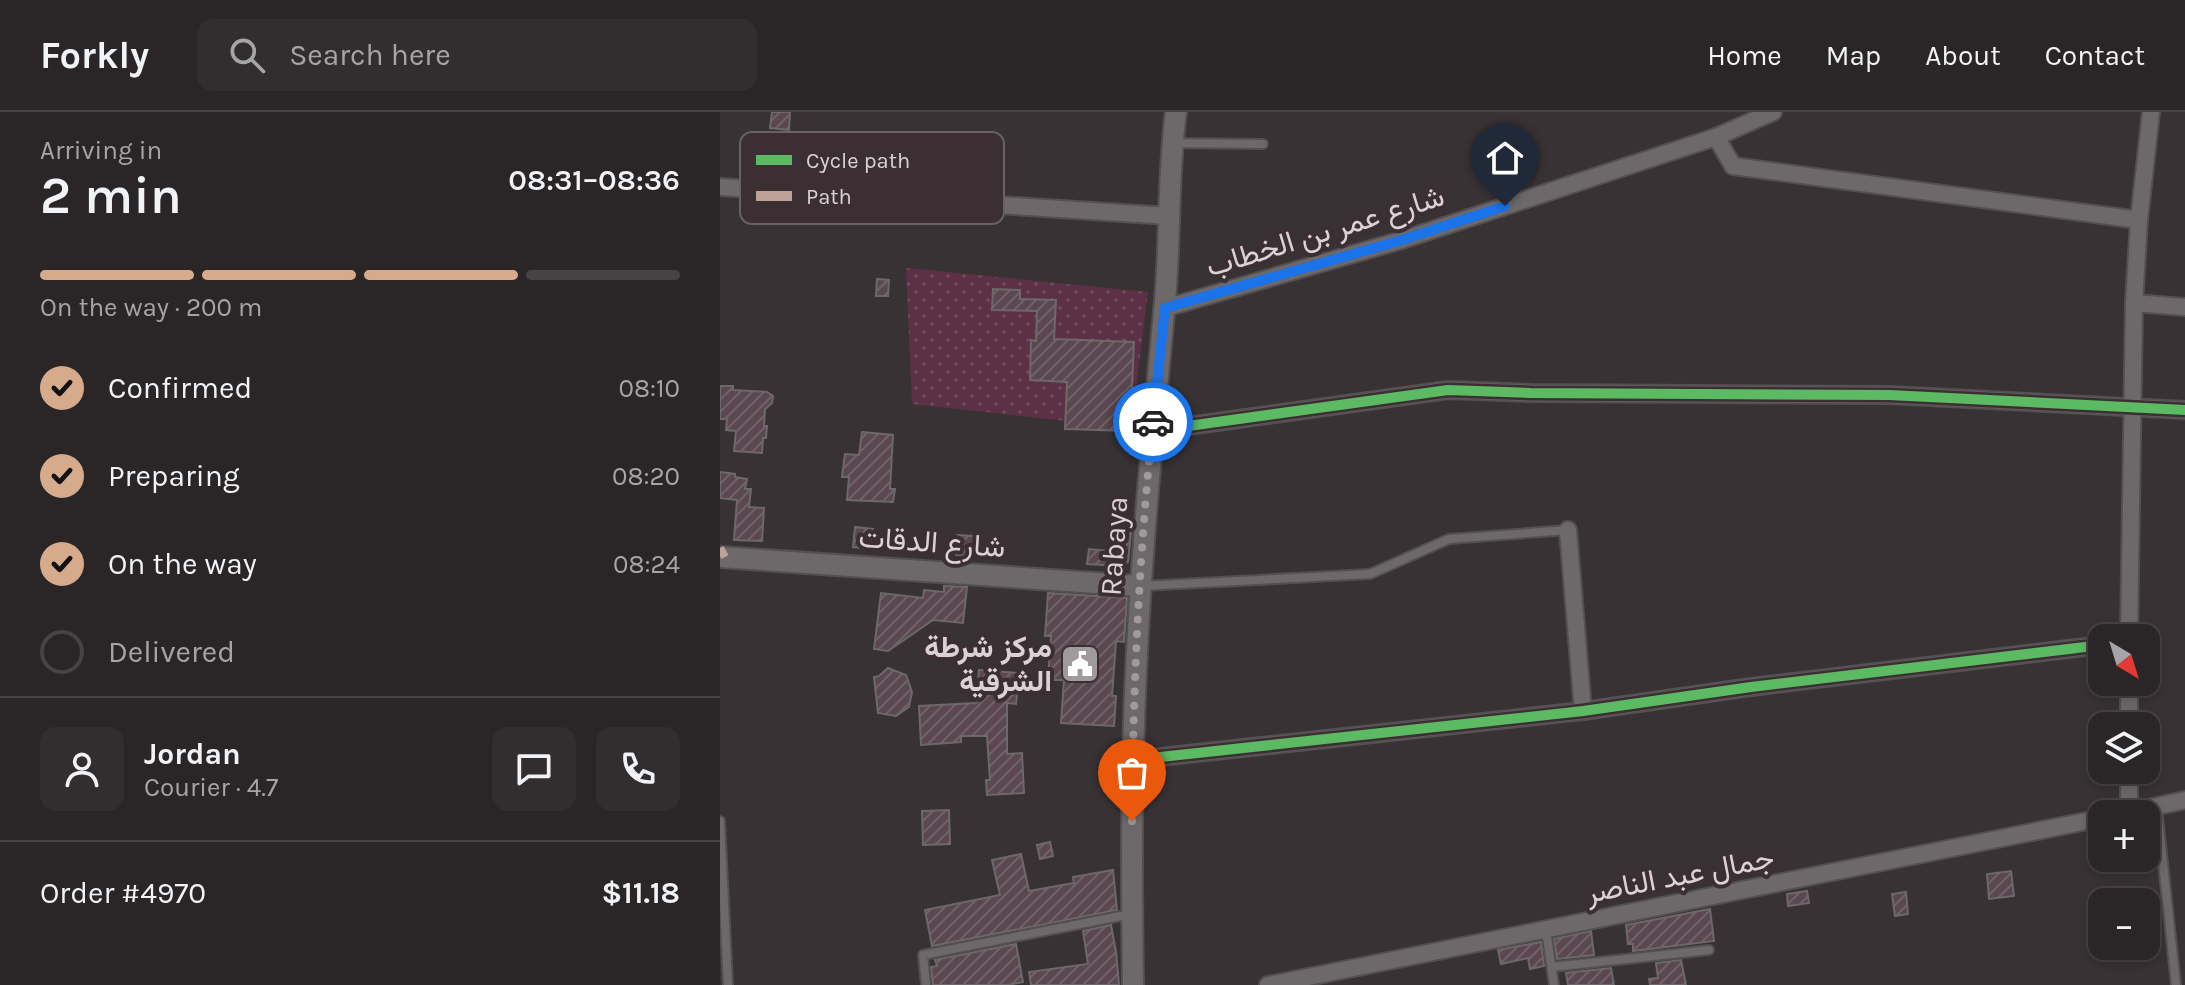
<!DOCTYPE html>
<meta charset="utf-8">
<style>
:root{--surface:#2a2628;--page:#322e30;--text:#f1f3f6;--muted:#a5a5a8;--line:#464345;--accent:#d6ab8b}
body{margin:0;font-family:Karla,Vazirmatn,sans-serif;background:var(--page);color:var(--text);height:100vh;display:flex;flex-direction:column;font-size:30px;white-space:nowrap}
*{box-sizing:border-box;margin:0}
p{font-size:26px;color:var(--muted)}
.icon{flex:none;width:44px;height:44px;fill:none;stroke:currentColor;stroke-width:2;stroke-linecap:round;stroke-linejoin:round}
.map{position:relative;flex:1;overflow:hidden}
.side{display:flex;flex-direction:column;background:var(--surface);width:720px}
.side>*{flex:none}
.needle{width:52px;rotate:142deg}
.controls{position:absolute;left:1368px;top:512px;display:grid;gap:16px}
.controls a{display:grid;place-items:center;width:72px;height:72px;border-radius:16px;background:var(--surface);box-shadow:0 4px 12px #0003,0 0 0 2px var(--line);font-size:40px}
.pin{position:absolute;display:grid;place-items:center;width:68px;height:68px;color:#fff;margin:-82px -34px;border-radius:50% 50% 50% 0;rotate:-45deg;box-shadow:0 0 8px #0007}
.pin .icon{rotate:45deg}
.courier{position:absolute;display:grid;place-items:center;width:80px;height:80px;margin:-40px;border:6px solid #1a73e8;border-radius:50%;background:#fff;color:#222;box-shadow:0 2px 10px #0007}
.head em{font-style:normal;font-weight:600}
.head div{display:flex;flex-direction:column-reverse}
.head{display:flex;align-items:center;justify-content:space-between;height:136px;padding:0 40px}
h1{font-size:52px;font-weight:600;line-height:60px}
.bar{display:grid;grid-template-columns:repeat(4,1fr);gap:12px 8px;align-content:center;height:96px;padding:0 40px}
.bar i{height:10px;border-radius:6px;background:var(--line)}
.bar .on{background:var(--accent)}
.bar p{grid-column:span 4}
.line{display:flex;align-items:center;gap:20px;padding:0 40px;border-top:2px solid var(--line)}
.line div{flex:1}
.round{display:grid;place-items:center;flex:none;width:84px;height:84px;border-radius:16px;background:var(--page)}
ol{padding:0 40px;list-style:none}
li{display:flex;align-items:center;gap:24px;height:88px}
li p{margin-inline-start:auto}
li .icon{padding:8px;border-radius:50%;background:var(--accent);color:#111;stroke-width:4}
li:last-child{color:var(--muted)}
li i{width:44px;height:44px;border:4px solid var(--line);border-radius:50%}
header{display:flex;align-items:center;gap:48px;box-sizing:border-box;height:112px;padding:0 40px;background:var(--surface);border-bottom:2px solid var(--line)}
header strong{font-size:38px}
nav{display:flex;gap:44px;margin-inline-start:auto;font-size:28px}
.search{width:560px;height:72px;background:var(--page);display:flex;align-items:center;gap:20px;box-sizing:border-box;padding:0 28px;border-radius:16px;color:var(--muted);font-size:30px}
main{display:flex;flex:1;min-height:0}
.map>svg:first-child{display:block}
.grass{fill:url(#grass-dots)}
.building{fill:url(#building-hatch);stroke:#6d686a;stroke-width:2}
.lines{fill:none;stroke-linecap:round;stroke-linejoin:round}
.service-casing{stroke:#544f51;stroke-width:12}
.minor-casing{stroke:#544f51;stroke-width:20}
.tertiary-casing{stroke:#544f51;stroke-width:24}
.service{stroke:#6d686a;stroke-width:8}
.minor{stroke:#6d686a;stroke-width:16}
.tertiary{stroke:#6d686a;stroke-width:20}
.quiet{stroke:#bda197;stroke-width:8;stroke-dasharray:16 8;stroke-linecap:butt}
.cycleway-casing{stroke:#3b2f34;stroke-width:15}
.cycleway{stroke:#5cba63;stroke-width:10}
.done{stroke:#a19a9d;stroke-width:8;stroke-dasharray:0 14.4}
.route{stroke:#1a73e8;stroke-width:10}
.labels{text-anchor:middle;dominant-baseline:central;stroke-width:8;stroke-linejoin:round;paint-order:stroke}
.street-label{font-size:30px;fill:#dad2d5;stroke:#3b2f34}
.poi-label{font-size:30px;font-weight:bold;fill:#dad2d5;stroke:#3b2f34;text-anchor:end}
.key{fill:#3b2f34;stroke:#6b6064;stroke-width:2}
.key-label{font-size:22px;fill:#dad2d5}
</style>
<header>
<strong>Forkly</strong>
<div class="search"><svg class="icon" aria-label="search" viewBox="0 0 24 24"><circle cx="10" cy="10" r="6"/><path d="M15 15l6 6"/></svg>Search here</div>
<nav><a>Home</a><a>Map</a><a>About</a><a>Contact</a></nav>
</header>
<main>
<section class="side">
<div class="head"><div><h1>2 min</h1><p>Arriving in</p></div><em>08:31–08:36</em></div>
<div class="bar"><i class="on"></i><i class="on"></i><i class="on"></i><i></i><p>On the way · 200 m</p></div>
<ol>
<li><svg class="icon" aria-label="check" viewBox="0 0 24 24"><path d="M5 12l5 5 9-10"/></svg>Confirmed<p>08:10</p></li>
<li><svg class="icon" aria-label="check" viewBox="0 0 24 24"><path d="M5 12l5 5 9-10"/></svg>Preparing<p>08:20</p></li>
<li><svg class="icon" aria-label="check" viewBox="0 0 24 24"><path d="M5 12l5 5 9-10"/></svg>On the way<p>08:24</p></li>
<li><i></i>Delivered</li>
</ol>
<div class="line" style="height:144px"><a class="round"><svg class="icon" aria-label="person" viewBox="0 0 24 24"><circle cx="12" cy="8" r="4"/><path d="M4 21q1-7 8-7t8 7"/></svg></a><div><b>Jordan</b><p>Courier · 4.7</p></div><a class="round"><svg class="icon" aria-label="chat" viewBox="0 0 24 24"><path d="M4 5h16v11H9l-5 4z"/></svg></a><a class="round"><svg class="icon" aria-label="phone" viewBox="0 0 24 24"><path d="M5 4h4l2 5-3 2q2 4 5 5l2-3 5 2v4C11 20 4 13 5 4z"/></svg></a></div>
<div class="line" style="height:104px"><div>Order #4970</div><b>$11.18</b></div>
</section>
<div class="map">
<svg width="1465" height="873" viewBox="0 0 1465 873">
<defs>
<pattern id="grass-dots" width="8" height="8" patternUnits="userSpaceOnUse" patternTransform="scale(2)"><rect width="8" height="8" fill="#5c3045"/><path d="M2 2h.1M6 6h.1" fill="none" stroke="#734d5f" stroke-width="1.8" stroke-linecap="round"/></pattern>
<pattern id="building-hatch" width="6" height="6" patternUnits="userSpaceOnUse" patternTransform="scale(2)"><rect width="6" height="6" fill="#5a4750"/><path d="M-1 1l2-2M0 6l6-6M5 7l2-2" fill="none" stroke="#716168"/></pattern>
</defs>
<rect width="100%" height="100%" fill="#383235"/>
<!-- grass -->
<path class="grass" d="M186,156l242,24 -17,136 -219,-24z"/>
<!-- building -->
<g class="building">
<path d="M52,0h18l-1,18 -19,-2z"/>
<path d="M157,167l12,1 -1,16h-12z"/>
<path d="M273,177l27,1v9l36,1 -2,39 80,3 -4,89 -65,-2 2,-47 -37,-2 1,-40 5,1 1,-30 -45,-1z"/>
<path d="M0,274h13v4l34,2 6,4 -1,7 -7,6 -1,17h3l-1,12h-3l-1,15 -28,-2 2,-20 -10,-1 1,-11h-7z"/>
<path d="M142,320l31,3 -3,54h5l-2,13 -46,-2 2,-23h-7l3,-23 14,1z"/>
<path d="M0,360l15,2v3l12,2 -2,10h6l-2,18 15,1 -2,33 -28,-1 3,-40 -17,-2z"/>
<path d="M394,408l18,2 -4,40 -6,4 -35,-2 2,-15 20,2 1,-4h2z"/>
<path d="M135,415l18,2 -2,20 -18,-2z"/>
<path d="M237,423l17,1v20l-18,-1z"/>
<path d="M224,474l23,1 -4,36 -30,-3 -45,31 -14,-2 7,-56 42,5 1,-8 20,2z"/>
<path d="M328,481l79,5 -3,44 -8,-1 -4,55h4l-2,30 -53,-3 3,-43h-16l3,-44h-6z"/>
<path d="M168,556l18,7 6,17 -3,15 -13,9 -18,-3 -4,-36 5,-1z"/>
<path d="M259,558l40,3 -3,31 -9,-1v51l15,-1 2,40 -37,2 -1,-15h4l-3,-44h-26v6l-40,3 -2,-39 57,-3z"/>
<path d="M229,698l1,34 -27,1 -1,-34z"/>
<path d="M330,730l3,14 -13,3 -3,-14z"/>
<path d="M301,742l8,37 45,-8 -1,-6 40,-7 4,40 -185,36 -7,-36 75,-15 -8,-35z"/>
<path d="M1291,759l3,25 -25,3 -2,-25z"/>
<path d="M1087,779l2,12 -21,3 -1,-12z"/>
<path d="M1186,780l2,22 -13,2 -3,-22z"/>
<path d="M990,797l4,32 -81,10v-7h-5l-2,-19z"/>
<path d="M391,813l5,27 3,33h-88l-2,-13 59,-8 -5,-33z"/>
<path d="M871,819l3,24 -37,4 -3,-20z"/>
<path d="M821,830l3,24 -14,3 -2,-11 -27,6 -3,-14z"/>
<path d="M296,832l7,38 -15,3h-75l-2,-18 6,-1 -2,-6z"/>
<path d="M961,848l5,25h-36l-1,-6 9,-1 -2,-15z"/>
<path d="M891,856l3,17h-46l-2,-12z"/>
</g>
<g class="lines">
<!-- service casing -->
<g class="service-casing">
<g id="service">
<path d="M453,31l90,1"/>
<path d="M421,474l229,-12 79,-35 119,-9"/>
<path d="M1437,695l19,178"/>
<path d="M0,709l8,164"/>
<path d="M826,818l8,55"/>
<path d="M832,855l157,-17"/>
<path d="M206,873l-3,-30 208,-41"/>
</g>
</g>
<!-- minor casing -->
<g class="minor-casing">
<g id="minor">
<path d="M996,25l17,29 406,54"/>
<path d="M0,75l449,29"/>
<path d="M1414,191l51,4"/>
<path d="M445,196l237,-68 314,-103 57,-25"/>
<path d="M432,319l296,-41 82,3 359,2 296,15"/>
<path d="M848,418l15,181"/>
<path d="M1409,526l5,-335 5,-83 12,-108"/>
<path d="M1409,614v-44"/>
<path d="M413,648l450,-49 168,-24 351,-42"/>
<path d="M1409,701v-43"/>
<path d="M1402,702l63,-14"/>
<path d="M548,873l834,-167"/>
</g>
</g>
<!-- tertiary casing -->
<g class="tertiary-casing">
<g id="tertiary">
<path d="M0,445l420,29"/>
<path d="M413,873c-1,-75 -2,-150 0,-225 3,-150 17,-299 31,-448 7,-67 3,-134 12,-200"/>
</g>
</g>
<!-- service -->
<use href="#service" class="service"/>
<!-- minor -->
<use href="#minor" class="minor"/>
<!-- tertiary -->
<use href="#tertiary" class="tertiary"/>
<!-- quiet -->
<path class="quiet" d="M0,436l5,9"/>
<!-- cycleway casing -->
<g class="cycleway-casing">
<g id="cycleway">
<path d="M432,319l296,-41 82,3 359,2 296,15"/>
<path d="M413,648l450,-49 168,-24 351,-42"/>
</g>
</g>
<!-- cycleway -->
<use href="#cycleway" class="cycleway"/>
</g>
<g class="lines">
<!-- done -->
<path class="done" d="M412,709c1,-132 7,-267 21,-399"/>
<!-- route -->
<path class="route" d="M433,310l12,-114 237,-68 103,-34"/>
</g>
<!-- icons -->
<defs>
<g id="civic-square" transform="scale(2)"><rect x="-9" y="-9" width="18" height="18" rx="4" fill="#a19a9d" stroke="#3b2f34"/><path d="M-.6-6.5H3V-4.5H.6V-3L4-1V1h2V6H-6V1h2V-1L-.6-3ZM-1.2 2.5V6h2.4V2.5Z" fill="#fff"/></g>
</defs>
<g fill-rule="evenodd">
<use href="#civic-square" x="360" y="552"/>
</g>
<g class="labels">
<!-- street labels -->
<g class="street-label">
<text transform="translate(605 119) rotate(-17)">شارع عمر بن الخطاب</text>
<text transform="translate(212 430) rotate(4)">شارع الدقات</text>
<text transform="translate(394 434) rotate(-86)">Rabaya</text>
<text transform="translate(960 763) rotate(-11)">جمال عبد الناصر</text>
</g>
<!-- poi labels -->
<g class="poi-label">
<text x="332" y="535">مركز شرطة<tspan x="332" dy="34">الشرقية</tspan></text>
</g>
</g>
<!-- legend -->
<rect x="20" y="20" width="264" height="92" rx="12" class="key"/>
<rect x="36" y="43" width="36" height="10" fill="#5cba63"/>
<rect x="36" y="79" width="36" height="10" fill="#bda197"/>
<g class="key-label">
<text x="86" y="56">Cycle path</text>
<text x="86" y="92">Path</text>
</g>
</svg>
<div class="controls">
<a><svg class="needle" viewBox="-14 -14 28 28"><path d="M0-13l5 13h-10z" fill="#e53935"/><path d="M0 13l5-13h-10z" fill="#a5a5a8"/></svg></a>
<a><svg class="icon" aria-label="layers" viewBox="0 0 24 24"><path d="M12 4l9 5-9 5-9-5zM3 14l9 5 9-5"/></svg></a>
<a>+</a>
<a>−</a>
</div>
<div class="pin" style="left:412px;top:709px;background:#ea580c"><svg class="icon" aria-label="bag" viewBox="0 0 24 24"><path d="M5 8h14l-1 12H6zM9 8a3 3 0 0 1 6 0"/></svg></div>
<div class="pin" style="left:785px;top:94px;background:#1f2937"><svg class="icon" aria-label="home" viewBox="0 0 24 24"><path d="M3 11l9-7 9 7M6 9v11h12V9"/></svg></div>
<div class="courier" style="left:433px;top:310px"><svg class="icon" aria-label="car" viewBox="0 0 24 24"><path d="M5 17H2v-5l4-1 3-4h7l3 4 3 1v5h-3M9 17h6M6 11h13"/><circle cx="7" cy="17" r="2"/><circle cx="17" cy="17" r="2"/></svg></div>
</div>
</main>
